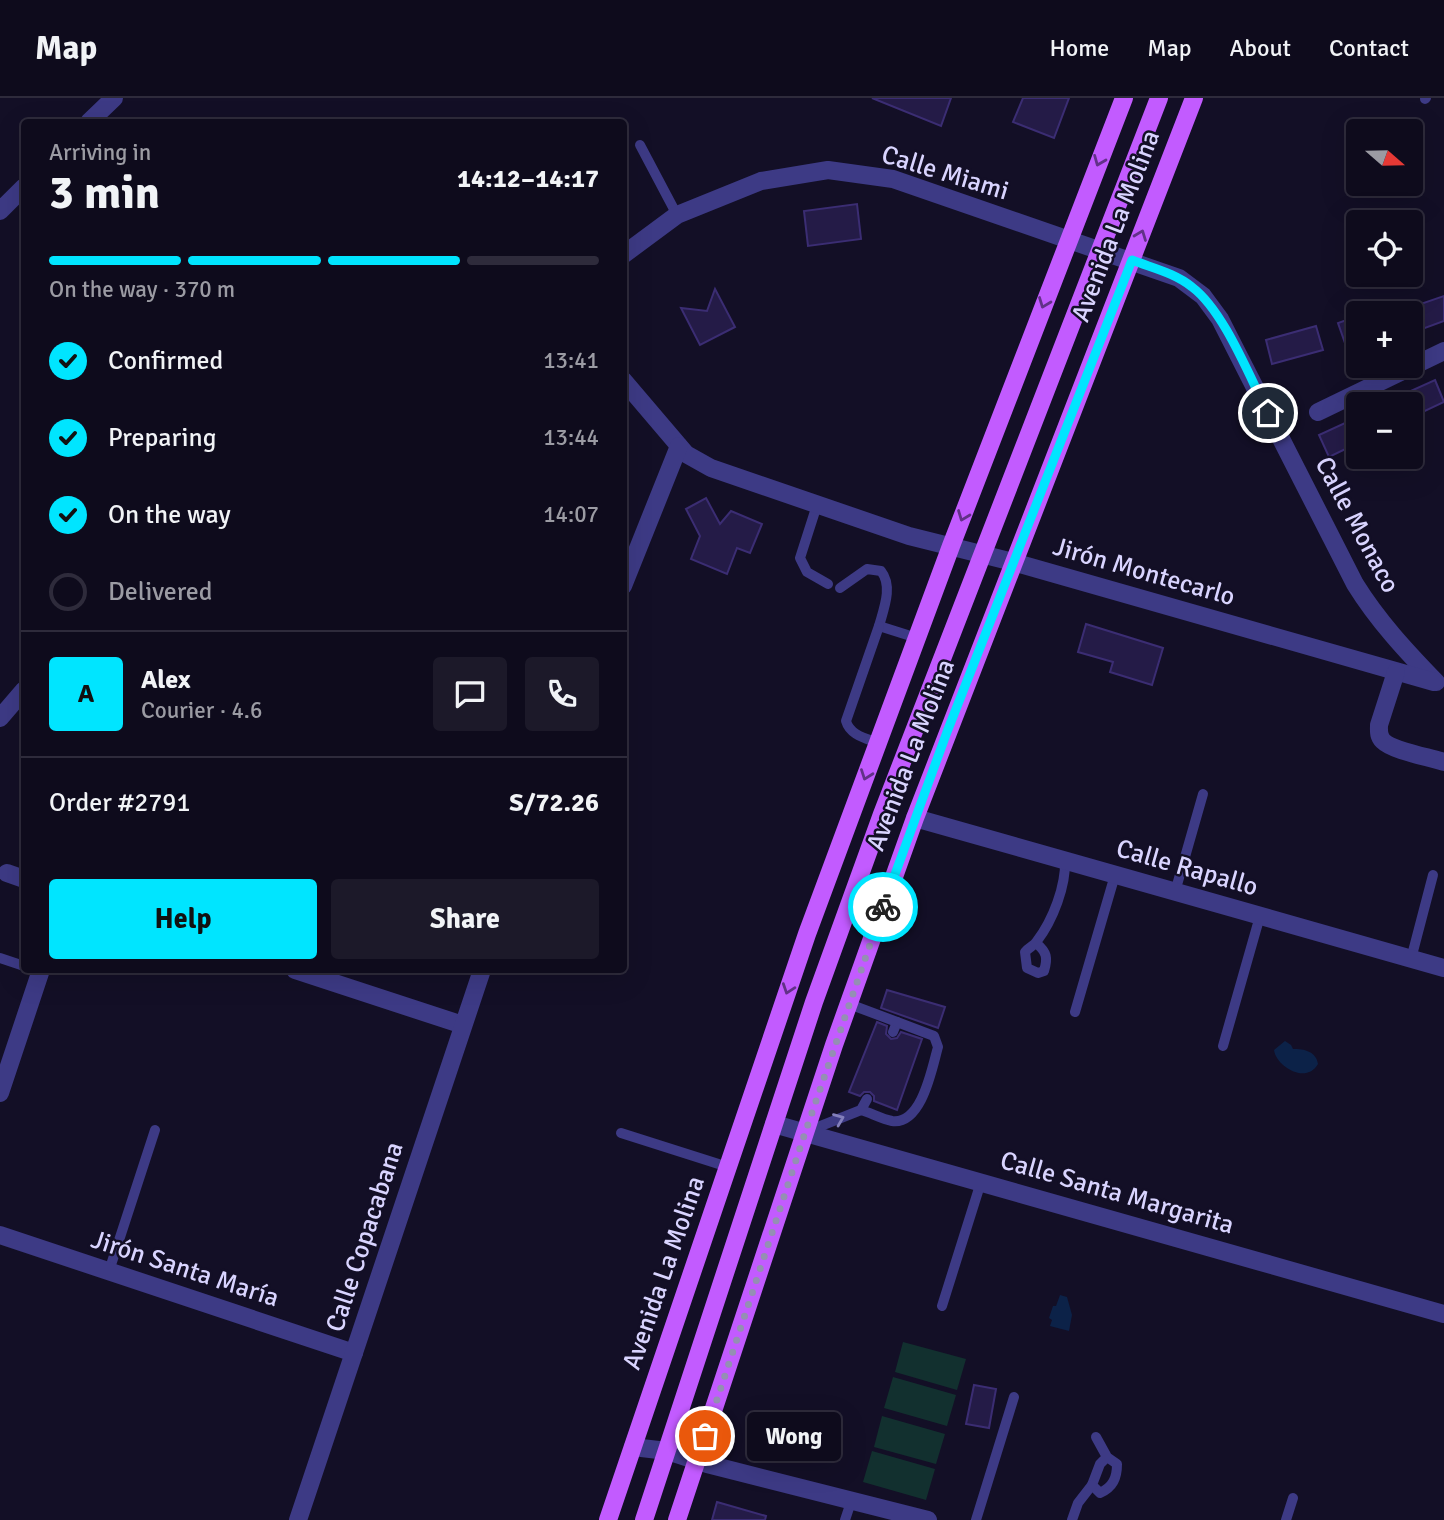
<!DOCTYPE html>
<meta charset="utf-8">
<style>
:root{--surface:#0e0b1c;--page:#1c1929;--text:#f1f3f6;--muted:#9b9ba3;--line:#2e2b3b;--accent:#00e5ff}
body{margin:0;font-family:Signika,sans-serif;background:var(--page);color:var(--text);height:100vh;display:flex;flex-direction:column;font-size:26px;white-space:nowrap}
*{box-sizing:border-box;margin:0}
p{font-size:23px;color:var(--muted)}
.icon{flex:none;width:38px;height:38px;fill:none;stroke:currentColor;stroke-width:2;stroke-linecap:round;stroke-linejoin:round}
.map{position:relative;flex:1;overflow:hidden}
.details{position:absolute;left:21px;top:21px;width:606px;height:854px;display:flex;flex-direction:column;background:var(--surface);border-radius:7px;box-shadow:0 7px 28px #0002,0 0 0 2px var(--line)}
.details>*{flex:none}
.needle{width:46px;rotate:110deg}
.tools{position:absolute;left:1346px;top:21px;display:grid;gap:14px}
.tools a{display:grid;place-items:center;width:77px;height:77px;border-radius:7px;background:var(--surface);box-shadow:0 7px 28px #0002,0 0 0 2px var(--line);font-size:35px}
.pin{position:absolute;display:grid;place-items:center;width:60px;height:60px;color:#fff;margin:-30px;border:4px solid #fff;border-radius:50%;box-shadow:0 2px 7px #0007}
.courier{position:absolute;display:grid;place-items:center;width:70px;height:70px;margin:-35px;border:5px solid #00e5ff;border-radius:50%;background:#fff;color:#222;box-shadow:0 2px 9px #0007}
.bubble{position:absolute;height:49px;border-radius:7px;background:var(--surface);box-shadow:0 7px 28px #0002,0 0 0 2px var(--line);font-size:23px;font-weight:700;line-height:49px;text-align:center}
.summary em{font-style:normal;font-weight:700}
.summary div{display:flex;flex-direction:column-reverse}
.summary{display:flex;align-items:center;justify-content:space-between;height:119px;padding:0 28px}
h1{font-size:46px;font-weight:700;line-height:52px}
.bar{display:grid;grid-template-columns:repeat(4,1fr);gap:10px 7px;align-content:center;height:84px;padding:0 28px}
.bar i{height:9px;border-radius:5px;background:var(--line)}
.bar .selected{background:var(--accent)}
.bar p{grid-column:span 4}
.line{display:flex;align-items:center;gap:18px;padding:0 28px;border-top:2px solid var(--line)}
.line div{flex:1}
.round{display:grid;place-items:center;flex:none;width:74px;height:74px;border-radius:7px;background:var(--page)}
ol{padding:0 28px;list-style:none}
li{display:flex;align-items:center;gap:21px;height:77px}
li p{margin-inline-start:auto}
li .icon{padding:7px;border-radius:50%;background:var(--accent);color:#111;stroke-width:4}
li:last-child{color:var(--muted)}
li i{width:38px;height:38px;border:4px solid var(--line);border-radius:50%}
.cta{display:flex;gap:14px;margin-top:auto;padding:14px 28px}
.cta a{flex:1;height:80px;border-radius:7px;background:var(--accent);color:#111;font-size:28px;font-weight:700;line-height:80px;text-align:center}
.cta a+a{background:var(--page);color:var(--text)}
header{display:flex;align-items:center;gap:42px;box-sizing:border-box;height:98px;padding:0 35px;background:var(--surface);border-bottom:2px solid var(--line)}
header strong{font-size:33px}
nav{display:flex;gap:38px;margin-inline-start:auto;font-size:24px}
.map>svg:first-child{display:block}
.green{fill:#12302f}
.water{fill:#0c2248}
.building{fill:#241b47;stroke:#3b2d73;stroke-width:2}
.lines{fill:none;stroke-linecap:round;stroke-linejoin:round}
.service{stroke:#3d3a85;stroke-width:10}
.minor{stroke:#3d3a85;stroke-width:18}
.primary{stroke:#c25bff;stroke-width:18}
.oneway{stroke:#623188}
.oneway2{stroke:#837fbc}
.done{stroke:#948fb3;stroke-width:7;stroke-dasharray:0 12.6}
.route{stroke:#00e5ff;stroke-width:9}
.labels{text-anchor:middle;dominant-baseline:central;stroke-width:5;stroke-linejoin:round;paint-order:stroke}
.street-label{font-size:26px;fill:#d9d4ff;stroke:#130f26}
</style>
<header>
<strong>Map</strong>
<nav><a>Home</a><a>Map</a><a>About</a><a>Contact</a></nav>
</header>
<div class="map">
<svg width="1444" height="1422" viewBox="0 0 1444 1422">
<rect width="100%" height="100%" fill="#130f26"/>
<!-- green -->
<g class="green">
<path d="M903,1244l63,17 -9,31 -62,-18z"/>
<path d="M893,1279l63,18 -9,31 -63,-18z"/>
<path d="M882,1318l63,18 -9,30 -62,-17z"/>
<path d="M872,1353l63,18 -9,31 -63,-18z"/>
</g>
<!-- water -->
<g class="water">
<path d="M1285,943l6,4 2,4c11,0 23,2 25,15 -12,21 -42,2 -44,-14z"/>
<path d="M1060,1197l7,2 5,18 -3,16 -19,-5 2,-6 -3,-2 4,-12h3z"/>
</g>
<!-- building -->
<g class="building">
<path d="M872,0h79l-10,28z"/>
<path d="M1023,0h46l-15,40 -41,-16z"/>
<path d="M857,106l4,35 -53,7 -4,-35z"/>
<path d="M715,191l20,38 -35,18 -19,-37 26,3z"/>
<path d="M1444,198v25l-30,11 -4,-19h-2l-2,-4z"/>
<path d="M1358,218v25l-12,5 -8,-23z"/>
<path d="M1316,228l7,24 -51,14 -6,-24z"/>
<path d="M1435,282l9,22 -34,16v-14h-28z"/>
<path d="M1358,319v26l-29,14 -10,-22z"/>
<path d="M706,400l14,26 11,-13 31,13 -12,29 -13,-5 -10,26 -36,-15 9,-23 -14,-27z"/>
<path d="M1086,526l77,24 -11,37 -42,-13 3,-10 -35,-10z"/>
<path d="M887,892l58,17 -7,21 -57,-20z"/>
<path d="M877,924l10,4 -1,8 5,5 6,-1 4,-6 21,7 -25,71 -23,-9v-5l-4,-4h-6l-4,4 -11,-4z"/>
<path d="M974,1287l22,4 -7,39 -23,-4z"/>
<path d="M717,1404l49,14 -1,4h-53z"/>
</g>
<g class="lines">
<!-- service -->
<g class="service">
<path d="M1425,1l1,-1"/>
<path d="M640,47l37,70"/>
<path d="M817,407l-17,53 7,14 21,12"/>
<path d="M840,490l27,-19 14,2c12,15 3,37 -2,55l38,12"/>
<path d="M878,645c-13,-5 -28,-8 -32,-22l33,-95"/>
<path d="M1175,794l28,-98"/>
<path d="M1036,845c11,9 12,15 8,28l-6,2 -11,-5 -2,-16c4,-5 9,-6 12,-11 16,-21 29,-55 28,-81"/>
<path d="M0,860l24,8"/>
<path d="M1411,861l22,-84"/>
<path d="M849,906l48,18 -4,10"/>
<path d="M1075,914l40,-137"/>
<path d="M1223,948l37,-130"/>
<path d="M861,1012c10,3 21,9 31,11 30,4 40,-53 46,-74l-4,-11 -37,-14"/>
<path d="M808,1033l53,-21 6,-11"/>
<path d="M621,1035l107,34"/>
<path d="M109,1173l46,-141"/>
<path d="M942,1208l39,-124"/>
<path d="M1096,1339l11,20 10,7c0,14 -4,23 -17,29l-8,-8 8,-21 7,-7"/>
<path d="M845,1422l7,-21"/>
<path d="M976,1422l38,-123"/>
<path d="M1072,1422l6,-17 14,-18"/>
<path d="M1286,1422l7,-22"/>
</g>
<!-- minor -->
<g class="minor">
<path d="M89,24l25,-24"/>
<path d="M0,113l24,-24"/>
<path d="M623,157l54,-40 84,-34 67,-11 65,9 286,99 24,18 17,23 135,265c23,37 51,67 81,98"/>
<path d="M623,282l63,74 25,14 198,68 104,26 421,120"/>
<path d="M1318,314l126,-61"/>
<path d="M623,488l56,-140"/>
<path d="M1396,574l-17,53c0,6 -1,11 4,16 10,10 46,16 61,21"/>
<path d="M0,620l24,-28"/>
<path d="M915,720l529,150"/>
<path d="M7,775l17,6"/>
<path d="M295,872l168,55"/>
<path d="M0,995l41,-123"/>
<path d="M774,1026l670,190"/>
<path d="M0,1137l354,118"/>
<path d="M633,1349l34,4 40,13 221,56"/>
<path d="M298,1422l184,-550"/>
</g>
<!-- primary -->
<g class="primary">
<path d="M608,1422l199,-586 144,-388 173,-448"/>
<path d="M644,1422l170,-518 68,-188 277,-716"/>
<path d="M677,1422l157,-475 81,-227 279,-720"/>
</g>
</g>
<!-- one-way arrows -->
<defs><path id="oneway-chevron" d="M-2-3.5L2.5 0L-2 3.5" fill="none" stroke-width="1.6" stroke-linecap="round" stroke-linejoin="round" transform="scale(1.75)"/></defs>
<g class="oneway">
<use href="#oneway-chevron" transform="translate(1099 63) rotate(112)"/>
<use href="#oneway-chevron" transform="translate(1141 137) rotate(-69)"/>
<use href="#oneway-chevron" transform="translate(1044 205) rotate(111)"/>
<use href="#oneway-chevron" transform="translate(963 418) rotate(111)"/>
<use href="#oneway-chevron" transform="translate(866 677) rotate(110)"/>
<use href="#oneway-chevron" transform="translate(788 891) rotate(109)"/>
</g>
<use class="oneway2" href="#oneway-chevron" transform="translate(839 1021) rotate(-22)"/>
<g class="lines">
<!-- done -->
<path class="done" d="M705,1338l100,-303 78,-226"/>
<!-- route -->
<path class="route" d="M883,809l64,-175 185,-472c20,8 43,13 60,27 32,24 57,89 76,126"/>
</g>
<g class="labels">
<!-- street labels -->
<g class="street-label">
<text transform="translate(945 75) rotate(17)">Calle Miami</text>
<text transform="translate(1116 128) rotate(-69)">Avenida La Molina</text>
<text transform="translate(1357 427) rotate(62)">Calle Monaco</text>
<text transform="translate(1144 474) rotate(16)">Jirón Montecarlo</text>
<text transform="translate(911 657) rotate(-69)">Avenida La Molina</text>
<text transform="translate(1187 770) rotate(16)">Calle Rapallo</text>
<text transform="translate(1117 1095) rotate(16)">Calle Santa Margarita</text>
<text transform="translate(365 1139) rotate(-72)">Calle Copacabana</text>
<text transform="translate(185 1171) rotate(18)">Jirón Santa María</text>
<text transform="translate(664 1175) rotate(-71)">Avenida La Molina</text>
</g>
</g>
</svg>
<div class="tools">
<a><svg class="needle" viewBox="-14 -14 28 28"><path d="M0-13l5 13h-10z" fill="#e53935"/><path d="M0 13l5-13h-10z" fill="#9b9ba3"/></svg></a>
<a><svg class="icon" aria-label="locate" viewBox="0 0 24 24"><circle cx="12" cy="12" r="6"/><path d="M12 2v4M12 18v4M2 12h4M18 12h4"/></svg></a>
<a>+</a>
<a>−</a>
</div>
<div class="pin" style="left:705px;top:1338px;background:#ea580c"><svg class="icon" aria-label="bag" viewBox="0 0 24 24"><path d="M5 8h14l-1 12H6zM9 8a3 3 0 0 1 6 0"/></svg></div>
<div class="pin" style="left:1268px;top:315px;background:#1f2937"><svg class="icon" aria-label="home" viewBox="0 0 24 24"><path d="M3 11l9-7 9 7M6 9v11h12V9"/></svg></div>
<div class="courier" style="left:883px;top:809px"><svg class="icon" aria-label="bike" viewBox="0 0 24 24"><circle cx="6" cy="16" r="4"/><circle cx="18" cy="16" r="4"/><path d="M6 16l4-8h5l3 8M10 8l3 8H6M13 5h3"/></svg></div>
<div class="bubble" style="left:747px;top:1314px;width:94px">Wong</div>
<section class="details">
<div class="summary"><div><h1>3 min</h1><p>Arriving in</p></div><em>14:12–14:17</em></div>
<div class="bar"><i class="selected"></i><i class="selected"></i><i class="selected"></i><i></i><p>On the way · 370 m</p></div>
<ol>
<li><svg class="icon" aria-label="check" viewBox="0 0 24 24"><path d="M5 12l5 5 9-10"/></svg>Confirmed<p>13:41</p></li>
<li><svg class="icon" aria-label="check" viewBox="0 0 24 24"><path d="M5 12l5 5 9-10"/></svg>Preparing<p>13:44</p></li>
<li><svg class="icon" aria-label="check" viewBox="0 0 24 24"><path d="M5 12l5 5 9-10"/></svg>On the way<p>14:07</p></li>
<li><i></i>Delivered</li>
</ol>
<div class="line" style="height:126px"><b class="round" style="background:var(--accent);color:#111">A</b><div><b>Alex</b><p>Courier · 4.6</p></div><a class="round"><svg class="icon" aria-label="chat" viewBox="0 0 24 24"><path d="M4 5h16v11H9l-5 4z"/></svg></a><a class="round"><svg class="icon" aria-label="phone" viewBox="0 0 24 24"><path d="M5 4h4l2 5-3 2q2 4 5 5l2-3 5 2v4C11 20 4 13 5 4z"/></svg></a></div>
<div class="line" style="height:91px"><div>Order #2791</div><b>S/72.26</b></div>
<div class="cta"><a>Help</a><a>Share</a></div>
</section>
</div>
